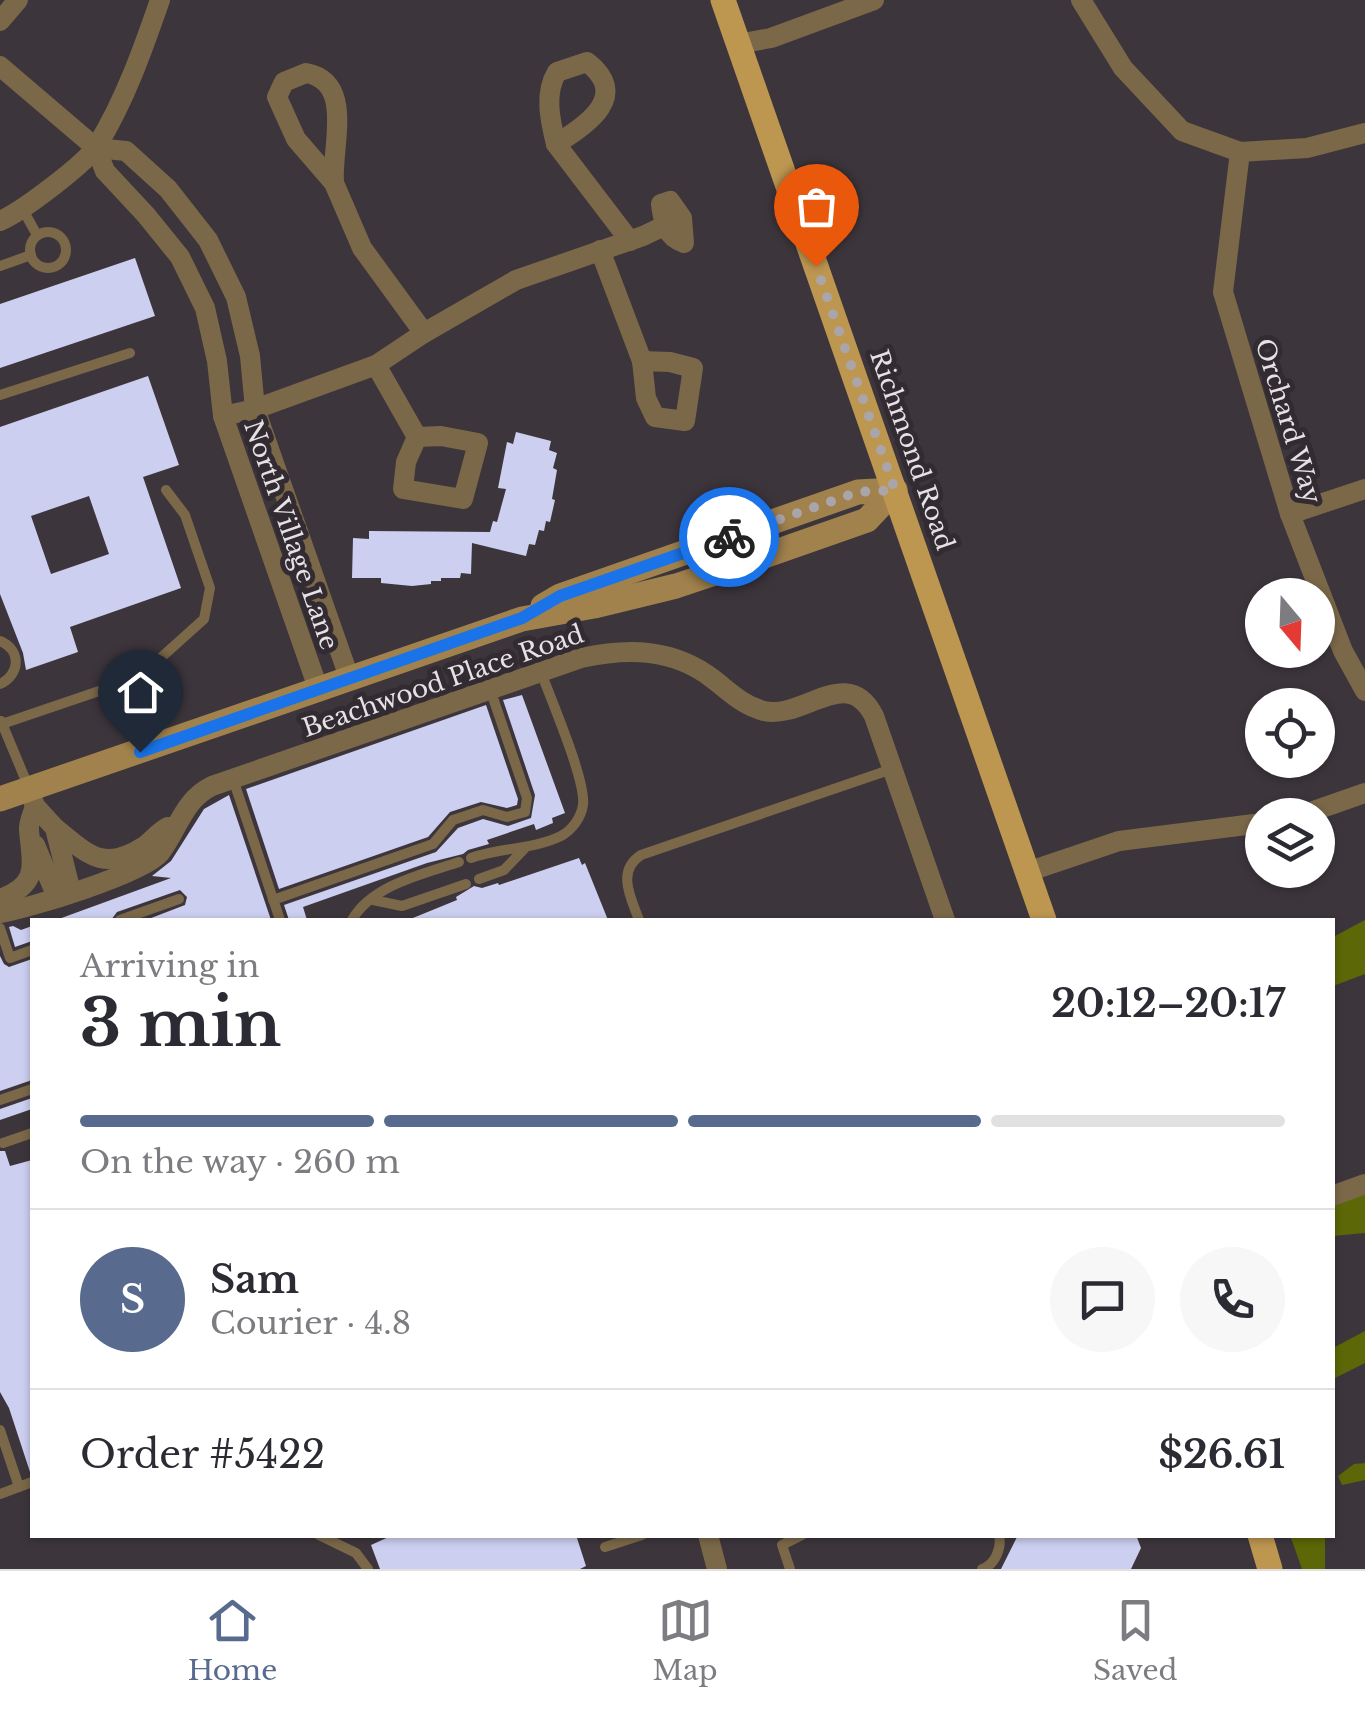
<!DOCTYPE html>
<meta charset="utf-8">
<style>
:root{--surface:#fff;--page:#f7f7f7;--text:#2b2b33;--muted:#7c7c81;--line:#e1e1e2;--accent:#586a8e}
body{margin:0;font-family:"Libre Baskerville",serif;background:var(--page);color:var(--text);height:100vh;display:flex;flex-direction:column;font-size:38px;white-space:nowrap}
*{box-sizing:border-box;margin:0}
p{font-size:32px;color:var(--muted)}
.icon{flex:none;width:55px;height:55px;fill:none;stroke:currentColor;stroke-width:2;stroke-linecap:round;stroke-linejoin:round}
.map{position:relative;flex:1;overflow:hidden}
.drawer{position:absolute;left:30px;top:918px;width:1305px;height:620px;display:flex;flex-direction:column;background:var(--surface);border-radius:0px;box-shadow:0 2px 8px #0004}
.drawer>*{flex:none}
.needle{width:65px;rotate:161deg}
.tools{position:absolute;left:1245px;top:578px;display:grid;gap:20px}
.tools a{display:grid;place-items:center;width:90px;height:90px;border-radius:50%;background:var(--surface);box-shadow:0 2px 8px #0004;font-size:50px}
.pin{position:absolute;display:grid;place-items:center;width:85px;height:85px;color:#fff;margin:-102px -42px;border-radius:50% 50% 50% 0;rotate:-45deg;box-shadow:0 0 10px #0007}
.pin .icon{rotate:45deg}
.courier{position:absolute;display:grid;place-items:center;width:100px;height:100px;margin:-50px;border:8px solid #1a73e8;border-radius:50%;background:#fff;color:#222;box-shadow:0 2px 12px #0007}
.summary em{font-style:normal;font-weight:700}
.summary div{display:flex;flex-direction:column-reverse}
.summary{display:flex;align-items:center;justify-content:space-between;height:170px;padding:0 50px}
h1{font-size:65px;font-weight:700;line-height:75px}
.bar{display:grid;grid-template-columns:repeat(4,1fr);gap:15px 10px;align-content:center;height:120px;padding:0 50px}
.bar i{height:12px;border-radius:8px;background:var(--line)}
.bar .current{background:var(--accent)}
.bar p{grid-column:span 4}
.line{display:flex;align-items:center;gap:25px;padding:0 50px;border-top:2px solid var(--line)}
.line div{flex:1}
.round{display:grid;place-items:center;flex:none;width:105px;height:105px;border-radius:52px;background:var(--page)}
.dock{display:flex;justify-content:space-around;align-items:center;height:140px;border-top:2px solid var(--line);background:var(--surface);font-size:28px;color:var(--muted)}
.dock a{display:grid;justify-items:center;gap:5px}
.dock .current{color:var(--accent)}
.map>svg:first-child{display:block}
.green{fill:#5c6707}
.building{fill:#cdcff1;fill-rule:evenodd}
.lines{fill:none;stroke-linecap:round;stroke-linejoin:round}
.lane{stroke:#7b6848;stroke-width:10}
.street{stroke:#7b6848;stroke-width:20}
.secondary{stroke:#a1824d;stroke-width:25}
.primary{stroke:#bd9650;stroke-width:25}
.done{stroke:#aaa5aa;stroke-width:10;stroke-dasharray:0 18}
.route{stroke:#1a73e8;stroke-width:12}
.labels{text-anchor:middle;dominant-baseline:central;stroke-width:10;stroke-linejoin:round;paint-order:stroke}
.street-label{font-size:25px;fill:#e5e1e5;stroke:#322b31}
</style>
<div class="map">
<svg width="1365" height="1569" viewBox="0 0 1365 1569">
<rect width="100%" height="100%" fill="#3d353c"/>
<!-- green -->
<g class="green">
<path d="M1365,920v54l-32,12v-49z"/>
<path d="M1365,1193v40l-32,3v-31z"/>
<path d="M1365,1331v32l-32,16v-31z"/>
<path d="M1365,1463v17l-23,5 -4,-9 16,-12z"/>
<path d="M1290,1535h35v34h-23z"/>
</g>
<!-- building -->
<g class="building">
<path d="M135,258l20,58 -155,52v-64z"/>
<path d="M148,376l31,89 -36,12 38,111 -111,39 8,25 -52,18 -3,-17 -23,-59v-167zM89,496l20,58 -58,20 -20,-58z"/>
<path d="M516,432l35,9 -2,9 8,3 -4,15 4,2 -5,29 3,1 -5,22 -4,-1 -2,10 -5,-1 -4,15 -6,-1 -3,12 -54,-13 -1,31 -10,-1 -1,5h-19v3h-10v3l-19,2 -31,-3v-5h-29l1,-40 16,1v-8l121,1 3,-11 4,1 9,-33 -8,-1 9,-46 6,2z"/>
<path d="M522,695l43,118 -13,5 1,5 -17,7 -2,-6 -47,16 2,4 -21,6 -5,4 -36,9 -124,44 4,13h-18l-5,-15 152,-53 22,-24 25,-9 25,7 23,-8 4,-23 -32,-95z"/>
<path d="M486,705l32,94 -1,6 -10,3 -26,-6 -31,10 -22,25 -149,52 -33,-100z"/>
<path d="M229,795l42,125h-125l39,-15 2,-8 -7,-7 -63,22 -6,8h-55l115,-42 -19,-2 19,-15 33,-52z"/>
<path d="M579,858l3,7 3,-2 23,57h-200l49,-20 -1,-3 18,-11 8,2 16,-5 1,2z"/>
<path d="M13,926l8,4 11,-4v15l-17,6 -6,-20z"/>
<path d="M0,956l4,8 5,3 23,-8v121l-32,11z"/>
<path d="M32,1098v11l-32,11v-11z"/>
<path d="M0,1151h5l5,15 22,-6v311l-2,1 -21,-64 -9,-16z"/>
<path d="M393,1535h183l10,31 -6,3h-200l-9,-24z"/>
<path d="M1018,1535h118l5,13 -10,21h-130z"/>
</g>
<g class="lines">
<!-- lane -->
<g class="lane">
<path d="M22,208l15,27"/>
<circle cx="48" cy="250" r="18"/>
<path d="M0,266l31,-11"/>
<path d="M0,395l130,-42"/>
<path d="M0,641c22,9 20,34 0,43"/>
<path d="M1,721l28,67"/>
<path d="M2,724l106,-36 37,-16 59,-53 6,-31 -25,-73 -19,-25"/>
<path d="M233,779l47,141"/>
<path d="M471,858c30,-11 61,-8 90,-22 11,-6 20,-18 22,-31 3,-25 -32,-105 -42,-133"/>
<path d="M479,879l25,-9 21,-22"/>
<path d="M273,900l160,-56 20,-24 30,-10 24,7 18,-5 2,-14 -37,-109"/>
<path d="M373,900l29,6 64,-22"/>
<path d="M120,920l59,-21"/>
<path d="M352,920c20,-35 71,-46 107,-58"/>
<path d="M639,920c-8,-22 -23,-49 2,-65l251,-86"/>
<path d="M0,928l10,30 22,-8"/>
<path d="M0,1100l32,-11"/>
<path d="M3,1143l29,-10"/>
<path d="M0,1430l19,57"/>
<path d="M0,1494l32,-12"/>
<path d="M319,1535l37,18 12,16"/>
<path d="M605,1547l37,-12"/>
<path d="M790,1569l-8,-24 20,-10"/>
<path d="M982,1569c13,-4 20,-21 17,-34"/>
</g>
<!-- street -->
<g class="street">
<path d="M1081,0l42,68 59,63 58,21 67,-4 58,-15"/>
<path d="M0,21l18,-21"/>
<path d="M738,44l33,-6 103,-38"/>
<path d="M587,62c43,33 2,62 -31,82 -6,-24 -12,-51 1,-72z"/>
<path d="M0,66l96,82"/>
<path d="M306,73c49,9 25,74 28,110l-38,-44 -19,-42 7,-15z"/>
<path d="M556,144l74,97"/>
<path d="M96,148l30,3 42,38 40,51 28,57 14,59 5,53 95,271"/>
<path d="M96,148l9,23 41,44 34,42 25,51 12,53 6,55 96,275"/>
<path d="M1240,152l-17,140 67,222 53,137 22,40"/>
<path d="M334,183l28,65 62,85"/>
<path d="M670,201l12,17 2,25c-18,-6 -21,-21 -23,-39z"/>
<path d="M0,221c21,-9 87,-58 98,-77 27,-44 45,-95 62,-144"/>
<path d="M600,250l42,111"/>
<path d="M642,361l28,1 23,6 -8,53 -30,-4 -9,-19z"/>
<path d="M376,365l41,72"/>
<path d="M223,416l32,-7 121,-44 48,-32 92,-53 127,-44 21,-10"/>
<path d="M441,436l37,7 -15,56 -60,-10 3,-27 11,-25z"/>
<path d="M1290,514l75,-25"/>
<path d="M29,789l6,17 20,22 16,64"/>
<path d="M1302,815l63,-22"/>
<path d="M55,828c32,25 47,45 88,19 9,-6 15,-15 25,-20"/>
<path d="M35,845l22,52"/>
<path d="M1027,872l92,-31 143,-18"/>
<path d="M0,899c40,-15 32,-33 29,-69 -1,-7 4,-16 6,-24"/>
<path d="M0,913c28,-4 144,-40 160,-60 18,-23 23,-53 52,-67l369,-128c47,-10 92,-10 132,21 17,13 29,26 51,32 40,9 83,-48 110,5l71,204"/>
<path d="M1332,1196l33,-12"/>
<path d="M708,1535l9,34"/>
</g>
<!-- secondary -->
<g class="secondary">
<path d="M543,606l17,-10 298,-104 37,-2"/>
<path d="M0,799l522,-180 72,-13 82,-20 42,-14 149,-52 28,-30"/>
</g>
<!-- primary -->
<g class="primary">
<path d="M723,0l321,920"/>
<path d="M1260,1535l10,34"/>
</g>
</g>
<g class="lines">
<!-- done -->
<path class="done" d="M729,537l129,-45 37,-2 -79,-224"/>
<!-- route -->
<path class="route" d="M140,752l382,-134 38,-22 169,-59"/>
</g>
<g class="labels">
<!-- street labels -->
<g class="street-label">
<text transform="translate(1288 421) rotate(73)">Orchard Way</text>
<text transform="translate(912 450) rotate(71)">Richmond Road</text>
<text transform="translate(291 535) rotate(71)">North Village Lane</text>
<text transform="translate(443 681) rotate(-19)">Beachwood Place Road</text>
</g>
</g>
</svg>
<div class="tools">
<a><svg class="needle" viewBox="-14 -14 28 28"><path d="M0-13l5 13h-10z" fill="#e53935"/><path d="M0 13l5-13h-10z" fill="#7c7c81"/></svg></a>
<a><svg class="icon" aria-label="locate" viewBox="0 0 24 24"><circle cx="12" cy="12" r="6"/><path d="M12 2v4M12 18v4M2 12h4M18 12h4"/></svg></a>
<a><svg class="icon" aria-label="layers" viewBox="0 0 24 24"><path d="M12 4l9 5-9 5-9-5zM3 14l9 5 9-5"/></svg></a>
</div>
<div class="pin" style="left:816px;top:266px;background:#ea580c"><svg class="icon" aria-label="bag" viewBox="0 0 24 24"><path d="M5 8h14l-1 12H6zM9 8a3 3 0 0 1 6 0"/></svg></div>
<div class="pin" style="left:140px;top:752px;background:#1f2937"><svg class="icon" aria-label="home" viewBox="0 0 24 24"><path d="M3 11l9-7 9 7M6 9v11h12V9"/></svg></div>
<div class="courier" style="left:729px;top:537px"><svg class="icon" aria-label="bike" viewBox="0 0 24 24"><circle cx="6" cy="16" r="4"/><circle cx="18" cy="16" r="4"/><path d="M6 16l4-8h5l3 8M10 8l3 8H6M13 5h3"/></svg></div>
<section class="drawer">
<div class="summary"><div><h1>3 min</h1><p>Arriving in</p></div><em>20:12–20:17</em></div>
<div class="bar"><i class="current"></i><i class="current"></i><i class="current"></i><i></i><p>On the way · 260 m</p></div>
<div class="line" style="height:180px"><b class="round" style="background:var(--accent);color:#fff">S</b><div><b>Sam</b><p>Courier · 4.8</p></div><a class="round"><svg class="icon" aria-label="chat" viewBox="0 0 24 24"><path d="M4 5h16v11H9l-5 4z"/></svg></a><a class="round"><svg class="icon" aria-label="phone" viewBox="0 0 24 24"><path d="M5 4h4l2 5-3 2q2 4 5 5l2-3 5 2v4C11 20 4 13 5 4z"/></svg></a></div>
<div class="line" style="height:130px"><div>Order #5422</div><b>$26.61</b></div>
</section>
</div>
<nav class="dock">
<a class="current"><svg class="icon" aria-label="home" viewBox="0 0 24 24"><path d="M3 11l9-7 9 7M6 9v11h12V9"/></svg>Home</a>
<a><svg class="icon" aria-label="map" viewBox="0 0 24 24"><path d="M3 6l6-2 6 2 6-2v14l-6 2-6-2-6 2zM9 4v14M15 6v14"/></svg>Map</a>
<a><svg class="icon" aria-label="saved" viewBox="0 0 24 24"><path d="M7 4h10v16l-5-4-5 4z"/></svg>Saved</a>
</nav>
